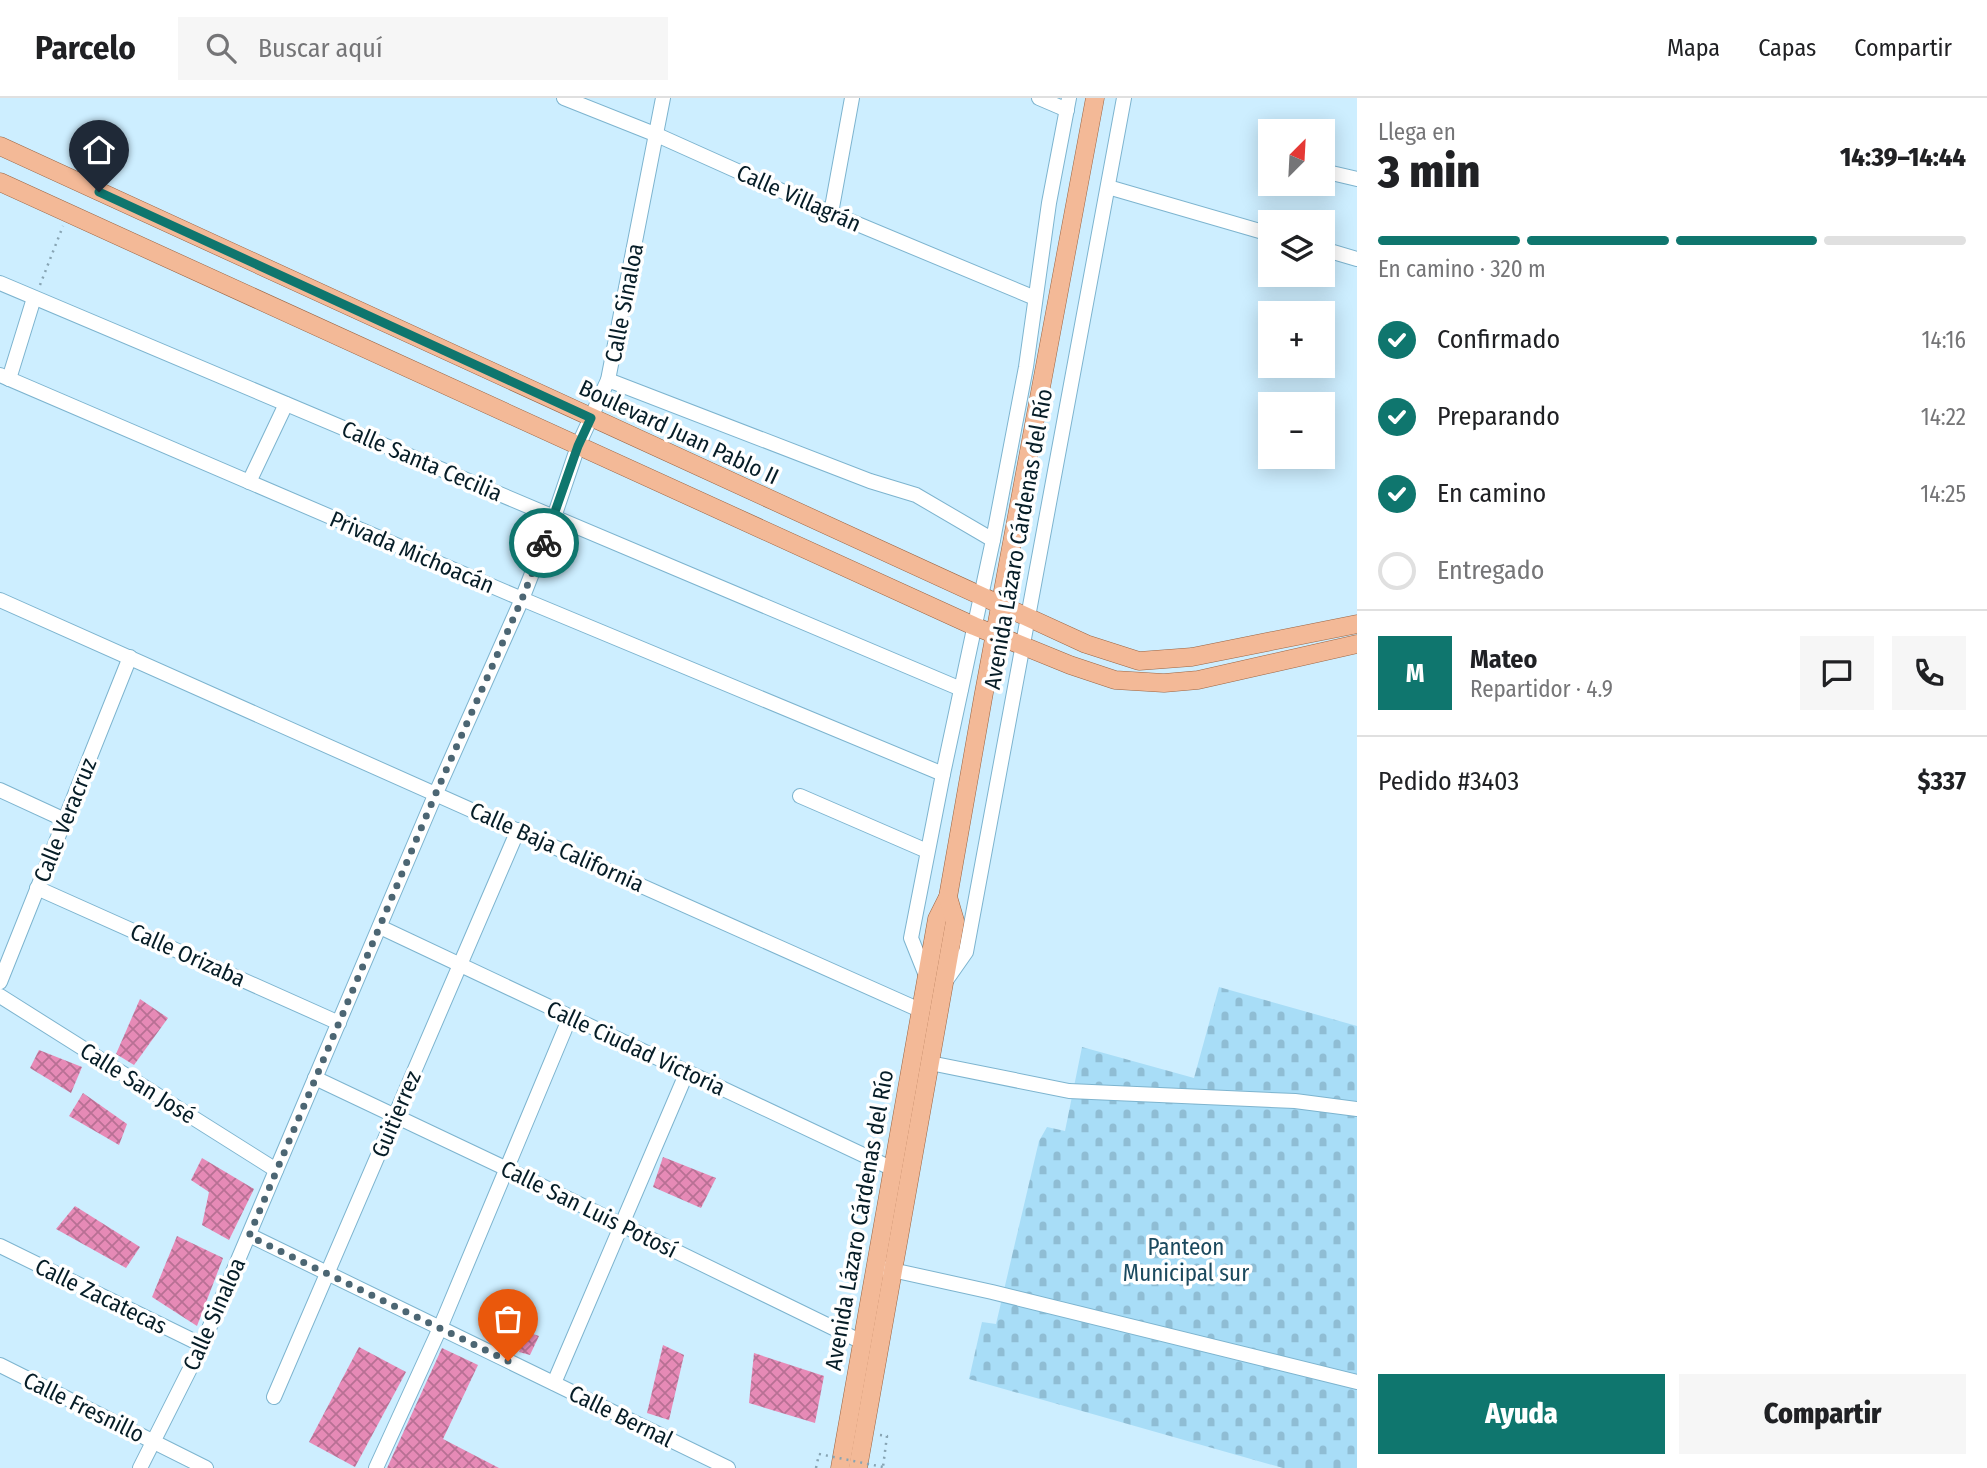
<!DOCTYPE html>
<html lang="es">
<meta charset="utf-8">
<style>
:root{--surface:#fff;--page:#f6f6f6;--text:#202124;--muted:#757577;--line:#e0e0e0;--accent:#0f766e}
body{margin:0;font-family:"Fira Sans Condensed",sans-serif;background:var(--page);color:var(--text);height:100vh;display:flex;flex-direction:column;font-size:26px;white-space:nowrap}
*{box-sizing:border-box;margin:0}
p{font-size:23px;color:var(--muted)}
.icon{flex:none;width:38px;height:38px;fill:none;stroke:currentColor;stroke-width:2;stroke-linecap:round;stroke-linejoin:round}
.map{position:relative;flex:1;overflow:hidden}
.details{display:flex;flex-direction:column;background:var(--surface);width:630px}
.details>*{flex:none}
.needle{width:46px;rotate:24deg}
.controls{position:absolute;left:1258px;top:21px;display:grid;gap:14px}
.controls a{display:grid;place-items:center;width:77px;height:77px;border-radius:0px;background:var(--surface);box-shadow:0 4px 18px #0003;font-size:35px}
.pin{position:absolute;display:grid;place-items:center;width:60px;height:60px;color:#fff;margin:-72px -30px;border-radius:50% 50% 50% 0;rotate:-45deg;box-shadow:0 0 7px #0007}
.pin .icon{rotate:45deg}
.courier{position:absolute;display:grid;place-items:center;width:70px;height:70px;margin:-35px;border:5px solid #0f766e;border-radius:50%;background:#fff;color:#222;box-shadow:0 2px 9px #0007}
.summary em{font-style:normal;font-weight:800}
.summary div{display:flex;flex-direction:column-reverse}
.summary{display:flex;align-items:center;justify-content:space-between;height:119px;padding:0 21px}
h1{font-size:46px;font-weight:800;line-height:52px}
.bar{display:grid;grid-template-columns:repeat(4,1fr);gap:10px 7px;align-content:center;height:84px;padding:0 21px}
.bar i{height:9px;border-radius:5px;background:var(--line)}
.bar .selected{background:var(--accent)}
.bar p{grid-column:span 4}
.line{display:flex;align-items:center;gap:18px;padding:0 21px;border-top:2px solid var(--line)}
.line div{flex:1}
.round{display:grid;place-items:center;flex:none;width:74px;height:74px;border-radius:0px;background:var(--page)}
ol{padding:0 21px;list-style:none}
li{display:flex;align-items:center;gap:21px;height:77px}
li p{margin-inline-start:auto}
li .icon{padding:7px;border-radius:50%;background:var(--accent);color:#fff;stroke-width:4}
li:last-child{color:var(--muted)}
li i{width:38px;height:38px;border:4px solid var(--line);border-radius:50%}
.cta{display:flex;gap:14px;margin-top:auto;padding:14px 21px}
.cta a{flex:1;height:80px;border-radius:0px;background:var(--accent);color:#fff;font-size:28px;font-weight:800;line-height:80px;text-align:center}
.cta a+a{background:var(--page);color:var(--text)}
header{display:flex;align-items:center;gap:42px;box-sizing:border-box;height:98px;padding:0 35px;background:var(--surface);border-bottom:2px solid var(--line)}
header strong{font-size:33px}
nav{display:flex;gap:38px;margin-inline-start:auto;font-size:24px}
.search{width:490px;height:63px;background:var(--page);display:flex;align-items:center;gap:18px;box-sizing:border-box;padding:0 24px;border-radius:0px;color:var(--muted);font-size:26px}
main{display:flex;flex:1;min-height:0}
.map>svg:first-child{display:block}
.cemetery{fill:url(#cemetery-stones)}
.building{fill:url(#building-cross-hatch)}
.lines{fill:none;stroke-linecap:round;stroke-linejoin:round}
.minor-casing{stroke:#7db4cf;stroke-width:16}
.major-casing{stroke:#9b6443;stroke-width:19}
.path{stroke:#87a4b3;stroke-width:2.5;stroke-dasharray:2 5;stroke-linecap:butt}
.minor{stroke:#fff;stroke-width:14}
.major{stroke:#f3b997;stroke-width:18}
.path-bridge{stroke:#87a4b3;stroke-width:2.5;stroke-dasharray:2 5;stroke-linecap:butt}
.done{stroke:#4c6673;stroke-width:7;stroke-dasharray:0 12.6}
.route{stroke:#0f766e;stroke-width:9}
.labels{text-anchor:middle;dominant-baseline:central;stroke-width:7;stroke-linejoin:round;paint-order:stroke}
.street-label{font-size:23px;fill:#061d27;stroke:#fff}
.park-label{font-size:23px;fill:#1a495e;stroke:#fff}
</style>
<header>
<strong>Parcelo</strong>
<div class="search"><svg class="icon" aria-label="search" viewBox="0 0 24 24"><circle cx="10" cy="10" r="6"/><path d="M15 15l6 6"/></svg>Buscar aquí</div>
<nav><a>Mapa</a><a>Capas</a><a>Compartir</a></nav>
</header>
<main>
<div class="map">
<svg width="1357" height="1370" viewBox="0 0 1357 1370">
<defs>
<pattern id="cemetery-stones" width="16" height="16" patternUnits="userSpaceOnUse" patternTransform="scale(1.75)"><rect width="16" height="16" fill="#a8ddf7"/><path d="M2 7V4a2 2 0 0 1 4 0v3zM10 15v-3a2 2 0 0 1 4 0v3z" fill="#8fbdd4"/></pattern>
<pattern id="building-cross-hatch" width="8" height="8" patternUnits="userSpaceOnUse" patternTransform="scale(1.75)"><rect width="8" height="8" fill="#e68ab6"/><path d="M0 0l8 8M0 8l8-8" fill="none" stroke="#b87094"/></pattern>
</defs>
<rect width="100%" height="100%" fill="#cdeeff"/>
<!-- cemetery -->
<path class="cemetery" d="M1219,889l138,39v442h-74l-314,-89 13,-57 14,2 43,-183 8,-14 18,4 17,-84 112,31z"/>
<!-- building -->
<g class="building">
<path d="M140,901l28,19 -34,47 -18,-11z"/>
<path d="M39,952l43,17 -11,26 -41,-25z"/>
<path d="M83,995l44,31 -8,21 -50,-29z"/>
<path d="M663,1059l53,21 -15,30 -48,-21z"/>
<path d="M202,1060l52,31 -25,51 -27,-15 7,-33 -18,-12z"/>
<path d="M75,1108l65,41 -14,21 -70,-39z"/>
<path d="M177,1138l46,22 -26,68 -45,-29z"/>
<path d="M527,1234l12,4 -9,19 -11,-3z"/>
<path d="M663,1247l21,10 -15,65 -22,-7z"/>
<path d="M359,1249l47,25 -51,95 -46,-25z"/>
<path d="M442,1250l36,17 -35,74 56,29h-112z"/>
<path d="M754,1255l70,23 -9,47 -66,-20z"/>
</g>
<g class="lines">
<!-- minor casing -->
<g class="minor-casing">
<g id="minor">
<path d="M564,0l93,37 174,78 204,85"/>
<path d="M1039,0l28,12"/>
<path d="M1323,73l34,8"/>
<path d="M1108,89l162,47"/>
<path d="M831,115l21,-115"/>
<path d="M1323,151l34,10"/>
<path d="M0,185l961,406"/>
<path d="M0,277l522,224 421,175"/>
<path d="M9,281l25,-81"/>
<path d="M608,282l262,101 46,14 77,45"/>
<path d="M249,384l37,-78"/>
<path d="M0,502l922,411"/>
<path d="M0,692l65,30"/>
<path d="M800,698l127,55"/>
<path d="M37,790l302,135"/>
<path d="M380,829l513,242"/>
<path d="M927,880l-16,-40 32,-164 50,-234 33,-173 23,-164 20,-105"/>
<path d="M0,884l130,-325"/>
<path d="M945,884l21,-30 158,-854"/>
<path d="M0,898l276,174"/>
<path d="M930,965l139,28 226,10 62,8"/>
<path d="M315,980l192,91 355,173"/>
<path d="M249,1137l479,233"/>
<path d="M0,1148l202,99"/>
<path d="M883,1170l109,24 365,90"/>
<path d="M0,1267l206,103"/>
<path d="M554,1285l133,-311"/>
<path d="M274,1299l244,-567"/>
<path d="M140,1370l62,-123 234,-552 86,-194 32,-82 24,-71 30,-66 55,-282"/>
<path d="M376,1370l64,-140 130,-311"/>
</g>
</g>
<!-- major casing -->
<g class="major-casing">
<g id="major">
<path d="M0,48l1086,498 53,17 53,-4 165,-33"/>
<path d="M0,84l974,444 96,39 45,15 49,3 34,-3 159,-36"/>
<path d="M840,1370l97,-549 11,-22 35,-199 112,-600"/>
<path d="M858,1370l97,-547 -7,-24"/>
</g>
</g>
<!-- path -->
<g class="path">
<path d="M40,187l23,-59"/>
<path d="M880,1337l7,1 -4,31"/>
<path d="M816,1370l3,-14"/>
</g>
<!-- minor -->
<use href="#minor" class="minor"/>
<!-- major -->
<use href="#major" class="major"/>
<!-- path-bridge -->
<path class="path-bridge" d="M819,1356l64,13"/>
</g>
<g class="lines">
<!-- done -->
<path class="done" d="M508,1263l-259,-125 187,-443 86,-194 22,-56"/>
<!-- route -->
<path class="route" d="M99,94l492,226 -13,28 -34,97"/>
</g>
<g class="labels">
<!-- street labels -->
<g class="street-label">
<text transform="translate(799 100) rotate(24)">Calle Villagrán</text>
<text transform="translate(624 205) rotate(-79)">Calle Sinaloa</text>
<text transform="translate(679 334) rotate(25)">Boulevard Juan Pablo II</text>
<text transform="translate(422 363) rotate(23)">Calle Santa Cecilia</text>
<text transform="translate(1018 441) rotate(-80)">Avenida Lázaro Cárdenas del Río</text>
<text transform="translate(412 454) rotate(23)">Privada Michoacán</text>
<text transform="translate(65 722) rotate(-68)">Calle Veracruz</text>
<text transform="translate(557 749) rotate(24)">Calle Baja California</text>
<text transform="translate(188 857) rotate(24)">Calle Orizaba</text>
<text transform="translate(636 950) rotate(25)">Calle Ciudad Victoria</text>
<text transform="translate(138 985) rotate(32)">Calle San José</text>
<text transform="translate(396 1016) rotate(-67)">Guitierrez</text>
<text transform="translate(589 1111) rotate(26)">Calle San Luis Potosí</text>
<text transform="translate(859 1122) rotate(-80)">Avenida Lázaro Cárdenas del Río</text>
<text transform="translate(101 1198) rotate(26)">Calle Zacatecas</text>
<text transform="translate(214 1216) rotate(-66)">Calle Sinaloa</text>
<text transform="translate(84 1309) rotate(26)">Calle Fresnillo</text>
<text transform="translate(621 1318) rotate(26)">Calle Bernal</text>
</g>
<!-- park labels -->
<g class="park-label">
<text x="1186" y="1149">Panteon<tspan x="1186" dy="26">Municipal sur</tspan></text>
</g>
</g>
</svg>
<div class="controls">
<a><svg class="needle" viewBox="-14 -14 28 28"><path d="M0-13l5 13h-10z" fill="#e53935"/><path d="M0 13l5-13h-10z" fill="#757577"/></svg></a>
<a><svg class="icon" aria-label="layers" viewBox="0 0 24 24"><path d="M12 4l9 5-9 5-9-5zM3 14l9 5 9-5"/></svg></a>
<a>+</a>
<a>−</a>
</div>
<div class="pin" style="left:508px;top:1263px;background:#ea580c"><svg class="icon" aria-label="bag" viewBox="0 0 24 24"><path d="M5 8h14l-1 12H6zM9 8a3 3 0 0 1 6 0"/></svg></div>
<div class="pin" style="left:99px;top:94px;background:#1f2937"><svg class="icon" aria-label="home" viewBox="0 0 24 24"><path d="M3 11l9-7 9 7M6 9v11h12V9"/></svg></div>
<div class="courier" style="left:544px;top:445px"><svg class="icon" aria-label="bike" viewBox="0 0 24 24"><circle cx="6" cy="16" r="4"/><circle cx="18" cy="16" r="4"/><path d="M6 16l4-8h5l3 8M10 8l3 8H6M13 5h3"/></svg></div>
</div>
<section class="details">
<div class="summary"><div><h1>3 min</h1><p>Llega en</p></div><em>14:39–14:44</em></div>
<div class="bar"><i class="selected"></i><i class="selected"></i><i class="selected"></i><i></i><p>En camino · 320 m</p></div>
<ol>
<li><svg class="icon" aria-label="check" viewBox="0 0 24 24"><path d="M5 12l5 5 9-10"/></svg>Confirmado<p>14:16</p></li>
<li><svg class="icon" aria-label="check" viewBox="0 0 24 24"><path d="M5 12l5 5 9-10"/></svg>Preparando<p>14:22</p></li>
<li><svg class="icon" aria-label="check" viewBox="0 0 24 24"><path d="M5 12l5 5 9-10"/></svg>En camino<p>14:25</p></li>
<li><i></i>Entregado</li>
</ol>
<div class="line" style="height:126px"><b class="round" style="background:var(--accent);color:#fff">M</b><div><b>Mateo</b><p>Repartidor · 4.9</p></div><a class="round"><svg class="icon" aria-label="chat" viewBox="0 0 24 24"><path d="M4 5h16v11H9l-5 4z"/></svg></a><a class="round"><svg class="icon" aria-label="phone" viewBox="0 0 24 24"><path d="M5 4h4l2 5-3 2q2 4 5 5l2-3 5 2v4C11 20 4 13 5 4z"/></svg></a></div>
<div class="line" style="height:91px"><div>Pedido #3403</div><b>$337</b></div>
<div class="cta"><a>Ayuda</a><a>Compartir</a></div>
</section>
</main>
